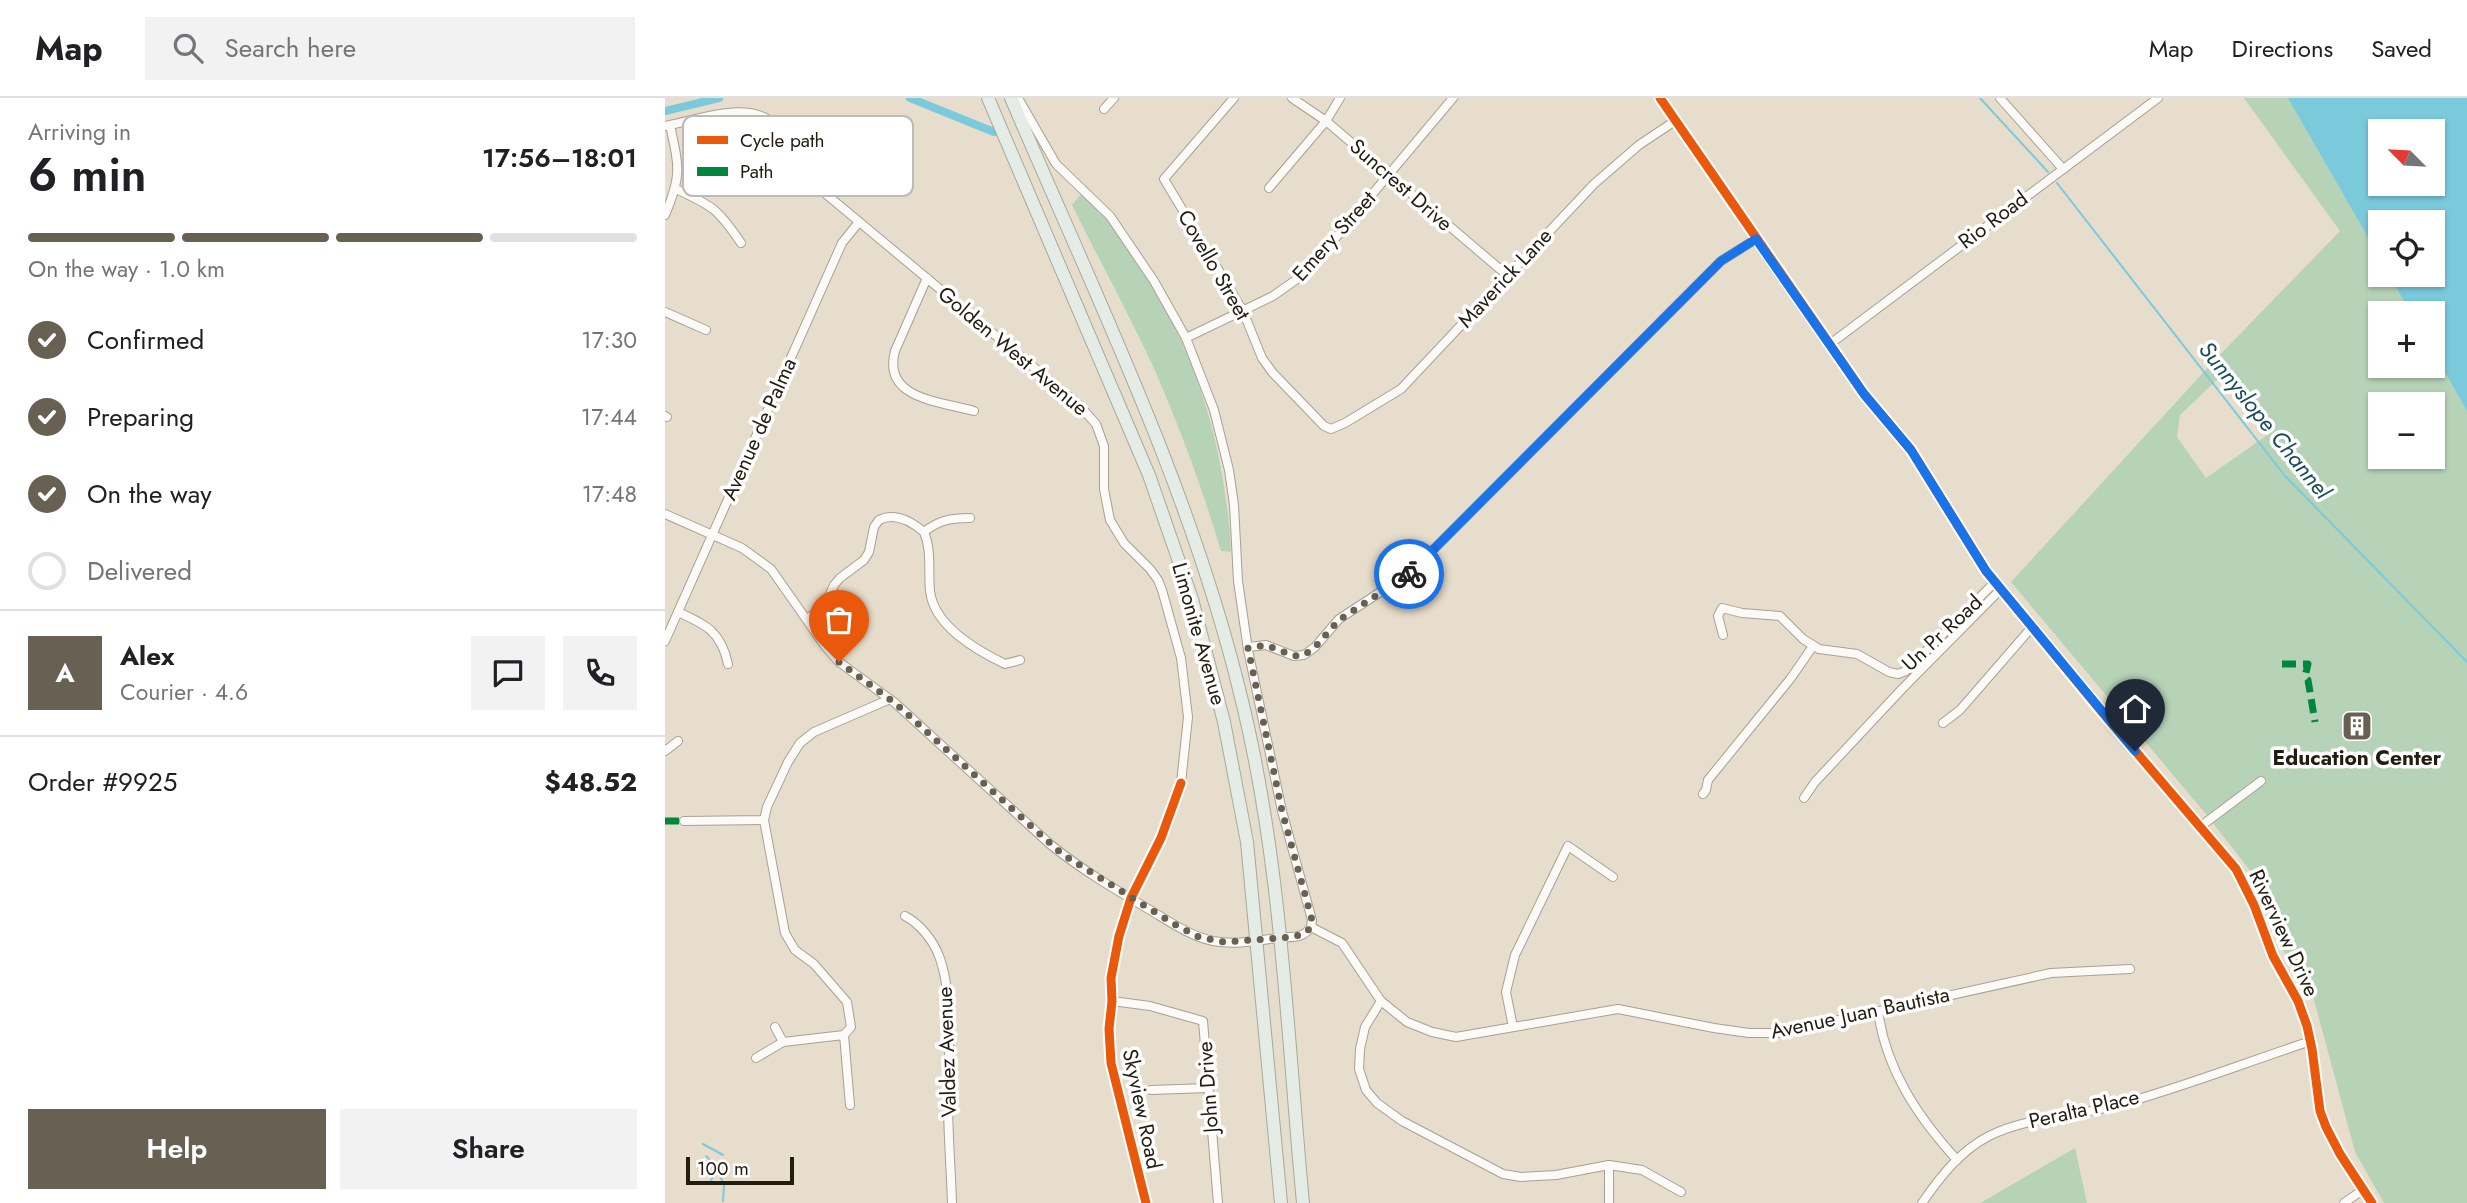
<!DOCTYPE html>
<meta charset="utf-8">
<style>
:root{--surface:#fff;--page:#f2f2f2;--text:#202124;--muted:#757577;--line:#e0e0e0;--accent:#686052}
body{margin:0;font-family:Jost,sans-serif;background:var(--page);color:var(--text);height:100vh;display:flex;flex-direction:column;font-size:26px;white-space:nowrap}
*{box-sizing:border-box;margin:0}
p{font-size:23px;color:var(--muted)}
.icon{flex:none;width:38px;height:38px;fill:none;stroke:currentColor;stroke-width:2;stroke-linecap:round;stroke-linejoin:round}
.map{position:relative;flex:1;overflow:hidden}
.panel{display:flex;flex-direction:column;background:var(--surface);width:665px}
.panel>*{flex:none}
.needle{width:46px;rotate:294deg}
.controls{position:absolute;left:1703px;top:21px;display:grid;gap:14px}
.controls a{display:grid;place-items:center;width:77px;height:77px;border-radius:0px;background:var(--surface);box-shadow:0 2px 5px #0004;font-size:35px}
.scale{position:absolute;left:21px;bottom:18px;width:108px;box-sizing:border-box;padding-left:7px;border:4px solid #231c11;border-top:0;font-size:19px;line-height:24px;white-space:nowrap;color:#231c11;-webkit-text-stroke:5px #fff;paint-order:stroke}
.pin{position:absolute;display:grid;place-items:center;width:60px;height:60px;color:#fff;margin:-72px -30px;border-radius:50% 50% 50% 0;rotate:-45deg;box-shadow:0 0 7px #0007}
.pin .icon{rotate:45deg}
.courier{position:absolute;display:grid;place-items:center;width:70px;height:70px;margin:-35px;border:5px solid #1a73e8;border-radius:50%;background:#fff;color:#222;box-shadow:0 2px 9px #0007}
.overview em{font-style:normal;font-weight:600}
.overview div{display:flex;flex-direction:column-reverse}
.overview{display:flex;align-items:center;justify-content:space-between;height:119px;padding:0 28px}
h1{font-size:46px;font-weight:600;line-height:52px}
.bar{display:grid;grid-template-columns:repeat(4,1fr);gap:10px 7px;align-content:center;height:84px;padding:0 28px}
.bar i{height:9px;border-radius:5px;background:var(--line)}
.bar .on{background:var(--accent)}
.bar p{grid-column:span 4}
.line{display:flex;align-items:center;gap:18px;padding:0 28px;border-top:2px solid var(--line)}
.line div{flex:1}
.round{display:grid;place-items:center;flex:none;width:74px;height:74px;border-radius:0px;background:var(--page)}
ol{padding:0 28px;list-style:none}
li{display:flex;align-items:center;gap:21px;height:77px}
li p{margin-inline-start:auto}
li .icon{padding:7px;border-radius:50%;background:var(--accent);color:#fff;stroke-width:4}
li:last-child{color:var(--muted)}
li i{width:38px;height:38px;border:4px solid var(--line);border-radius:50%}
.primary-button{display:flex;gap:14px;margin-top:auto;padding:14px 28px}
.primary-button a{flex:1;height:80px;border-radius:0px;background:var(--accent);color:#fff;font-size:28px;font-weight:600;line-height:80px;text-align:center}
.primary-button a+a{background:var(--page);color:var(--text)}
header{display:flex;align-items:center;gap:42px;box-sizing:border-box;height:98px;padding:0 35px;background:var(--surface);border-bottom:2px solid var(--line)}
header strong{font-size:33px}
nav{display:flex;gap:38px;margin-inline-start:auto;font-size:24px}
.search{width:490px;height:63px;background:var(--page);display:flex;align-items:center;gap:18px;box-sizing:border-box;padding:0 24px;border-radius:0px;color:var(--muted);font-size:26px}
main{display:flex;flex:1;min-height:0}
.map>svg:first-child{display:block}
.green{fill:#b6d3b8;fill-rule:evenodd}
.water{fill:#7acadc;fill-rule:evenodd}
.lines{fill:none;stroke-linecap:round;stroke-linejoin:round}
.stream{stroke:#7acadc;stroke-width:2}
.canal{stroke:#7acadc;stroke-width:8}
.street-casing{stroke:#a8a094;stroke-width:10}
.primary-casing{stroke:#a4ab9c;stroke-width:14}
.street{stroke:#fbfaf7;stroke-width:8}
.primary{stroke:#e5ebe5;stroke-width:12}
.quiet{stroke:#00873e;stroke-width:7;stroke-dasharray:14 7;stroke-linecap:butt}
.cycleway-casing{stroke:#fff;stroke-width:13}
.cycleway{stroke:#e8590c;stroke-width:9}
.done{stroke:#686052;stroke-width:7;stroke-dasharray:0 12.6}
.route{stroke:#1a73e8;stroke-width:9}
.labels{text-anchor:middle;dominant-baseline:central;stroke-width:7;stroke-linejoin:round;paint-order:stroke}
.street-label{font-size:21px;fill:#231c11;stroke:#fff}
.poi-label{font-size:21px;font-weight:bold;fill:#231c11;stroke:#fff}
.water-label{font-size:23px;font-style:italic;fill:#1a4c5a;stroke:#fff}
.key{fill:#fff;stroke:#bdbbb8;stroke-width:2}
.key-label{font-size:19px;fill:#231c11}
</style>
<header>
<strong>Map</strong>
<div class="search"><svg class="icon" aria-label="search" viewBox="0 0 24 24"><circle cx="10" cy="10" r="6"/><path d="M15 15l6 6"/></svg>Search here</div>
<nav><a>Map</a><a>Directions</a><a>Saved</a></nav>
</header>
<main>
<section class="panel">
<div class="overview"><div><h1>6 min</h1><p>Arriving in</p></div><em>17:56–18:01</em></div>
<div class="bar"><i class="on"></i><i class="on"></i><i class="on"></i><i></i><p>On the way · 1.0 km</p></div>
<ol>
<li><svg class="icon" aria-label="check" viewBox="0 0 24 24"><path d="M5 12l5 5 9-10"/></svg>Confirmed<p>17:30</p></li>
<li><svg class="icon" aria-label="check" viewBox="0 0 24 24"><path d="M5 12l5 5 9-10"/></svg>Preparing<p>17:44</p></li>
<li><svg class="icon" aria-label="check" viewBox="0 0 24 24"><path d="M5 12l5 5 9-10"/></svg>On the way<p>17:48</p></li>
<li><i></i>Delivered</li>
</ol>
<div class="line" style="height:126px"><b class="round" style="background:var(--accent);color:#fff">A</b><div><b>Alex</b><p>Courier · 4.6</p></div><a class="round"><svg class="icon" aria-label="chat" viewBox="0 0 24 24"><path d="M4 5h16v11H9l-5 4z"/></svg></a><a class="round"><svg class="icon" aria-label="phone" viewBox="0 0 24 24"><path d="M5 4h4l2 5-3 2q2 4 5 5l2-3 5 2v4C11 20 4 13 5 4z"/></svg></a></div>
<div class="line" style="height:91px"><div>Order #9925</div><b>$48.52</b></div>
<div class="primary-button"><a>Help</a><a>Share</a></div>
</section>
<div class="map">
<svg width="1802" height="1105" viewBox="0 0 1802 1105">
<rect width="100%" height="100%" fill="#e7ddcc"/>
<!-- green -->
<g class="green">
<path d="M1579,0h223v1105h-83l-29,-51 -42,-156 -22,-28 -39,-95 -47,-60 -194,-231 200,-218 129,-133zM1715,33h53v53h-53zM1715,124h53v53h-53zM1715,215h53v53h-53zM1557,277l51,56 -67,47 -29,-41 3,-22zM1715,306h53v53h-53z"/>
<path d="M417,95c23,21 39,45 57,71 58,89 86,182 92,288l-10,-1c-19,-64 -42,-126 -69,-187 -25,-54 -54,-106 -80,-159z"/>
<path d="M1410,1050l12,55h-105v-1z"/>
</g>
<!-- water -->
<path class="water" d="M1623,0h179v313l-34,-61v-37h-22l-22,-38h44v-53h-53v36zM1715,33h53v53h-53z"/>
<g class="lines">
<!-- stream -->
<g class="stream">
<path d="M1315,0l68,74"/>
<path d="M1392,85l228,293 182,186"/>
<path d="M38,1046l20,11"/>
<path d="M41,1058l10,10 -6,18"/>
<path d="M53,1073l6,14 -1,16"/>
</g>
<!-- canal -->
<g class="canal">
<path d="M245,0l84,34"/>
<path d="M0,13l54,-13"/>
</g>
<!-- street casing -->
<g class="street-casing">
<g id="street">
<path d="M353,0l38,66 54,52 44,65 32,57 28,72 15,60 5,35 4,76 10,69 34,161 30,109 -1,7"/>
<path d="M569,0l-70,81 79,132 19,47 10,14 52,54 7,3 14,-6 56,-34 193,-205 45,-39 36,-24"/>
<path d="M627,0l34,23 182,155"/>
<path d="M995,0l204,296 47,56 75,121 116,141 134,157 18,36 19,51 25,45 9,25 5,23 8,62 6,16 14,27 32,49"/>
<path d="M1335,0l63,71"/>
<path d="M439,11l10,-11"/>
<path d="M0,28c37,-7 87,-28 114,2 11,19 14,33 30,52l270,225 17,19 8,22v43l6,31 14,23 26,26 8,11 4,10 19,68 7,59 -7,66 -20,55 -30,60 -12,38 -8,42 1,23 -3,28 2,34 35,140"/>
<path d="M604,90l57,-67 14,-23"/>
<path d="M11,91c37,17 42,20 65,54"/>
<path d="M0,117c17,-40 14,-48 5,-90"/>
<path d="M262,180l-32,73c-13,48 44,50 79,60"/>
<path d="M0,214l41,18"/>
<path d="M521,240l87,-42 34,-24 146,-174"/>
<path d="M1165,246l328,-246"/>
<path d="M0,318l2,1"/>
<path d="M0,416l77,34 29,21 54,77 14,16 56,41 156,142c31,25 65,45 99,65 20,12 40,26 63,31 22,4 42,0 64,-3 13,-2 25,2 34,-11"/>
<path d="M259,434c15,-12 27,-14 46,-14"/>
<path d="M13,514c29,13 43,20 50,52"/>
<path d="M142,521l17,-12 10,-22 6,-7 24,-18 5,-8 5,-25 5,-7c16,-8 32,1 45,12 8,19 4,39 6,59 4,35 46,59 75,73l15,-4"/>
<path d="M1058,537l-5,-19 4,-8 20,5 38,3 23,23 16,10 38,5 32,18 9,2 8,-3 89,-89"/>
<path d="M0,543l177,-398 17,-21"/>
<path d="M583,549l18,-2 28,11 10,-1 11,-8 24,-28 72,-47 310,-311 35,-22"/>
<path d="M1278,625l17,-13 72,-83"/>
<path d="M0,653l13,-10"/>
<path d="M1038,696l3,-4 2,-10 83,-102 22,-32"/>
<path d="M1139,700l11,-16 87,-93 99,-100"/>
<path d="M99,722l21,113 10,17 19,14 33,38 4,25 -7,8 -61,7 -8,-15"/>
<path d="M19,723l80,-1 3,-13 21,-45 12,-19 14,-11 76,-33"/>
<path d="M1536,728l60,-45"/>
<path d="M240,818c15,8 28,24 34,40 15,39 9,102 9,145 0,34 3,68 4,102"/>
<path d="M646,829l31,16 39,58 26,21 25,10 24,5 162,-28 96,19 35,5h31l271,-60 79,-4"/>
<path d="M447,903l38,5 53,15 15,182"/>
<path d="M716,903l-16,26 -5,22 -1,20 7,21 11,13 25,18 101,53 18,3 35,-2 53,-10 33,5 39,22"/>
<path d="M1213,913c8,59 40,106 79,149"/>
<path d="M848,929l-7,-35 9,-37 53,-109 45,31"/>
<path d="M179,937l6,70"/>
<path d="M91,960l27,-16"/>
<path d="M486,992l57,-2"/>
<path d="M944,1067v38"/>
<path d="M1257,1105c18,-26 38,-52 67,-67 41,-20 86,-19 129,-31 65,-18 129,-43 193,-64"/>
<path d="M1679,1105l20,-14"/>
</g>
</g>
<!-- primary casing -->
<g class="primary-casing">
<g id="primary">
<path d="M323,0l161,377 43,124 32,123 23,120 34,361"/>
<path d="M346,0c84,197 180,391 230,599 41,165 46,338 62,506"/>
</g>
</g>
<!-- street -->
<use href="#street" class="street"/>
<!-- primary -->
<use href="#primary" class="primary"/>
<!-- quiet -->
<g class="quiet">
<path d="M1617,566h26l-3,13 3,3 7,42"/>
<path d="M0,723h19"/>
</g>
<!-- cycleway casing -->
<g class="cycleway-casing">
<g id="cycleway">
<path d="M995,0l204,296 47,56 75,121 116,141 134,157 18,36 19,51 25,45 9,25 5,23 8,62 6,16 14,27 32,49"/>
<path d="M481,1105l-35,-140 -2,-34 3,-28 -1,-23 8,-42 12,-38 30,-60 20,-55"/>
</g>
</g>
<!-- cycleway -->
<use href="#cycleway" class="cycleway"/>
</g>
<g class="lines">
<!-- done -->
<path class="done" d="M174,564l56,41 167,151 112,70 25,13 25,5 70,-5 14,-6 4,-11 -30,-109 -34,-163 18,-3 28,11 10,-1 11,-8 24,-27 70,-46"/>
<!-- route -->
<path class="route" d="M744,476l312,-313 35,-22 108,155 47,56 75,121 149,180"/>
</g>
<!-- icons -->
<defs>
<g id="building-square" transform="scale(1.575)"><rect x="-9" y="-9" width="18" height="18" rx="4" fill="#686052" stroke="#fff"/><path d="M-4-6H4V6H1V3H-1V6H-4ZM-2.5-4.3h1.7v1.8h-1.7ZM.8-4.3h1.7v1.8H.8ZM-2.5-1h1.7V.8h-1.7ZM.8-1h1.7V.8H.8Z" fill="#fff"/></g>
</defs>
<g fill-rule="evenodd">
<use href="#building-square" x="1692" y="628"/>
</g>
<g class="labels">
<!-- street labels -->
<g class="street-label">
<text transform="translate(736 87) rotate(41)">Suncrest Drive</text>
<text transform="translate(1328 122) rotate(-37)">Rio Road</text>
<text transform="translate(669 138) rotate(-48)">Emery Street</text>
<text transform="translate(549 167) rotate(60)">Covello Street</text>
<text transform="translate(840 180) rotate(-47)">Maverick Lane</text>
<text transform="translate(348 253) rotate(40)">Golden West Avenue</text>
<text transform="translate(94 331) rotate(-66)">Avenue de Palma</text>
<text transform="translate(1277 535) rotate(-43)">Un Pr Road</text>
<text transform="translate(534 536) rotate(74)">Limonite Avenue</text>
<text transform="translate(1619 835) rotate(65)">Riverview Drive</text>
<text transform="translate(1195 915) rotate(-12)">Avenue Juan Bautista</text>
<text transform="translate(282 954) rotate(-92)">Valdez Avenue</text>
<text transform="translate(543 989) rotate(-94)">John Drive</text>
<text transform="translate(477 1011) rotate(78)">Skyview Road</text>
<text transform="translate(1419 1011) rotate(-13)">Peralta Place</text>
</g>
<!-- poi labels -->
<g class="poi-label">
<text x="1692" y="660">Education Center</text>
</g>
<!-- water labels -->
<g class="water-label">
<text transform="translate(1600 322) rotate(51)">Sunnyslope Channel</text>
</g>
</g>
<!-- legend -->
<rect x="18" y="18" width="230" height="80" rx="10" class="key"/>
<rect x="32" y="38" width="31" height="8" fill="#e8590c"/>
<rect x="32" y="69" width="31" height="9" fill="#00873e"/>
<g class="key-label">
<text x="75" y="49">Cycle path</text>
<text x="75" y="80">Path</text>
</g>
</svg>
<div class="controls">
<a><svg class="needle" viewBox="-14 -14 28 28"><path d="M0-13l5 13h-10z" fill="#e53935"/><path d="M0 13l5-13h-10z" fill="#757577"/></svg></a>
<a><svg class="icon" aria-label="locate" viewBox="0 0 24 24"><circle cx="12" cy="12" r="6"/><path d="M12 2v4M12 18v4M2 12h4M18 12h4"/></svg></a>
<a>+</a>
<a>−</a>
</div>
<div class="scale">100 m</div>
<div class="pin" style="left:174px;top:564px;background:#ea580c"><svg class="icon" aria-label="bag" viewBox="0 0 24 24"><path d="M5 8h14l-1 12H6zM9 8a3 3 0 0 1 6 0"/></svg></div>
<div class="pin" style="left:1470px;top:653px;background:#1f2937"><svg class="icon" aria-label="home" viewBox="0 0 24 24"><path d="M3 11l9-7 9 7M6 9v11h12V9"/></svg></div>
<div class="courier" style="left:744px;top:476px"><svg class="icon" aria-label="bike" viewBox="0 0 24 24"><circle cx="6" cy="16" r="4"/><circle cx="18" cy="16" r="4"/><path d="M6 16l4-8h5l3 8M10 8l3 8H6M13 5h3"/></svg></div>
</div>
</main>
